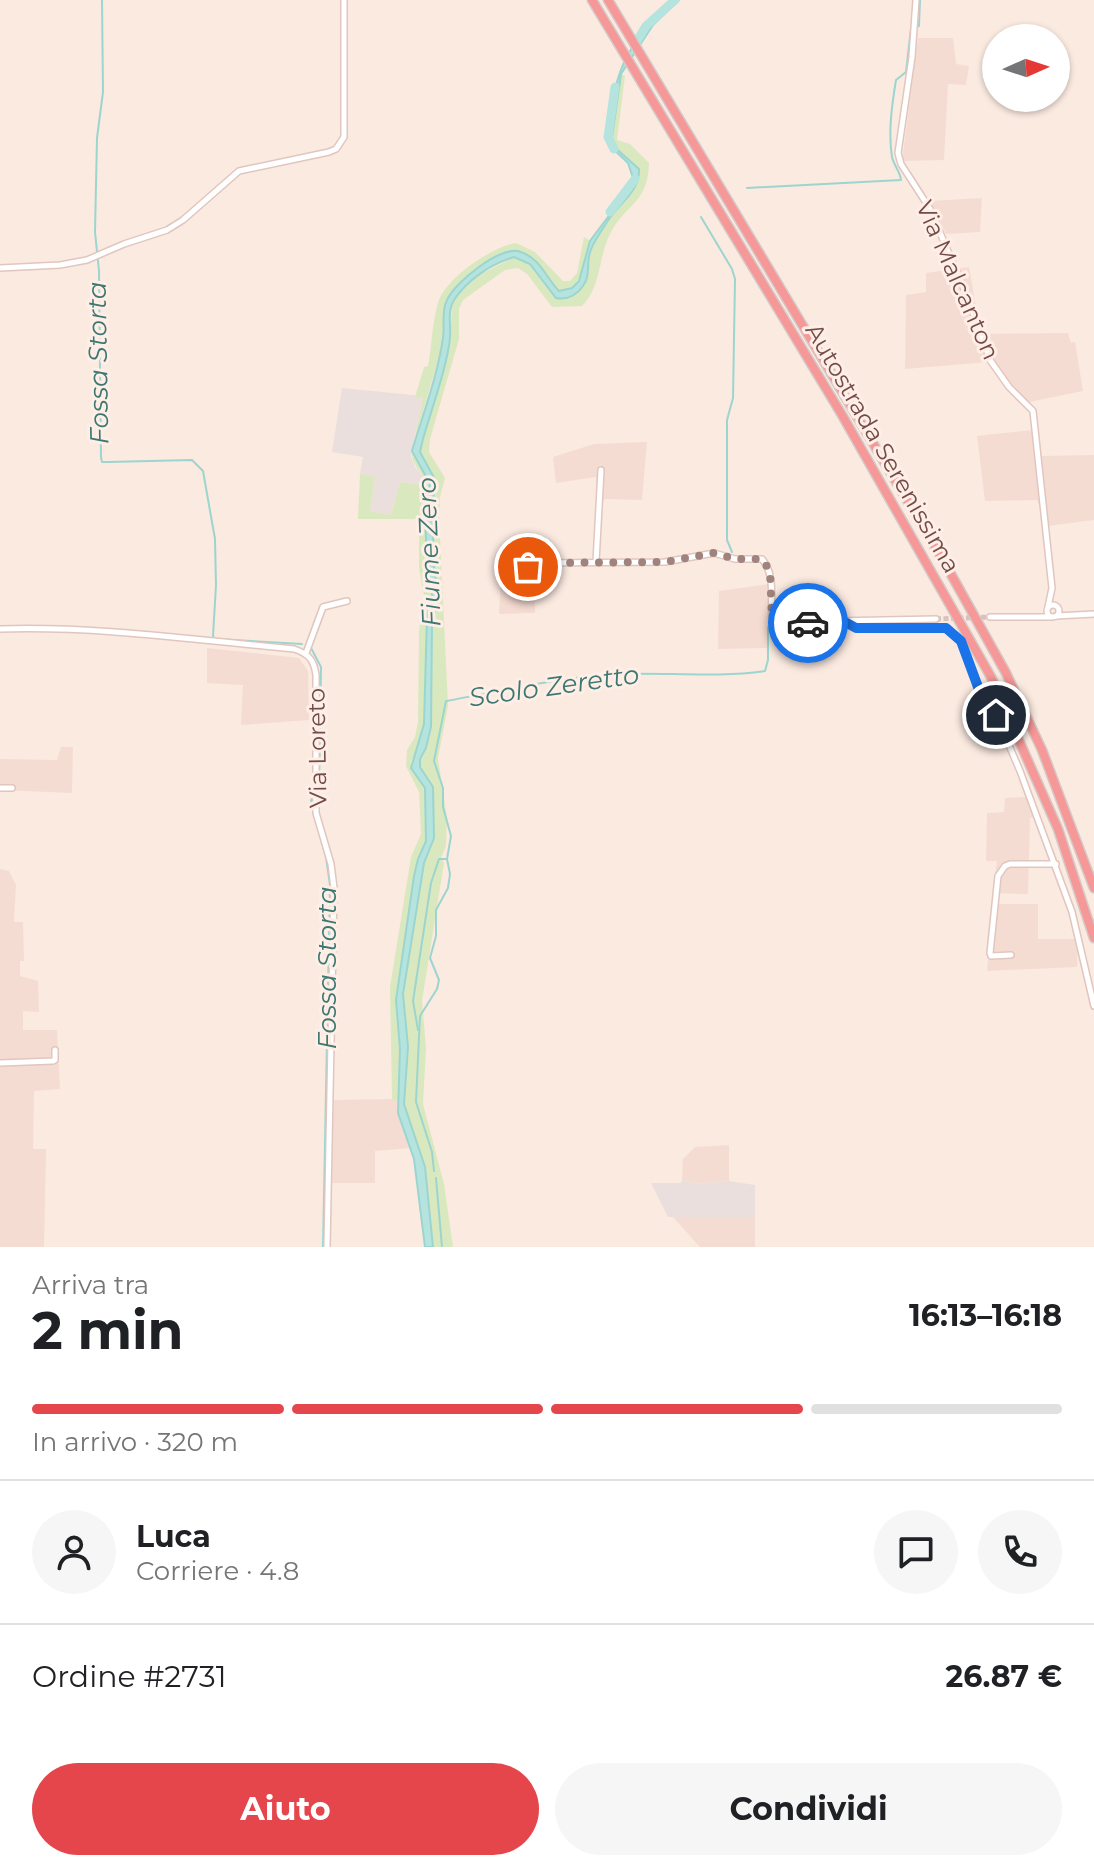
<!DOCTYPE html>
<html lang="it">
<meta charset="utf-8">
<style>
:root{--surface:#fff;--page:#f6f6f6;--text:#202124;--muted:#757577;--line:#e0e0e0;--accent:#e4464c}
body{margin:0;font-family:Montserrat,sans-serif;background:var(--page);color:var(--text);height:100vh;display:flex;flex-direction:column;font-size:30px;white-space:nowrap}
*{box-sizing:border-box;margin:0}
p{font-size:26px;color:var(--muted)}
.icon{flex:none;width:44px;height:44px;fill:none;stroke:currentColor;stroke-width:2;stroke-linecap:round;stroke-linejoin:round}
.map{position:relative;height:1247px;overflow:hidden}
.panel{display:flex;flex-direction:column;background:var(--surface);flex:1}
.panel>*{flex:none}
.needle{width:52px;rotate:87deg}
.tools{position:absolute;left:982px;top:24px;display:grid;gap:16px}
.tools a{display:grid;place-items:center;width:88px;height:88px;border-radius:50%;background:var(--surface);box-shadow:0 2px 6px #0004;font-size:40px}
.pin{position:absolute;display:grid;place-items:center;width:68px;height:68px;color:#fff;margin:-34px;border:4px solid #fff;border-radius:50%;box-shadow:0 2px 8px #0007}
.courier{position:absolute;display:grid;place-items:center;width:80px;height:80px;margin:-40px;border:6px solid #1a73e8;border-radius:50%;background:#fff;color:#222;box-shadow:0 2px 10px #0007}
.head em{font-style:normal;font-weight:700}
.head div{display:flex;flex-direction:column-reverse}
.head{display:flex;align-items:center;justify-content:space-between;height:136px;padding:0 32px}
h1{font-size:52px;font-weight:700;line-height:60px}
.bar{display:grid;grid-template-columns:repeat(4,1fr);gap:12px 8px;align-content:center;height:96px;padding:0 32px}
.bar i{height:10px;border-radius:6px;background:var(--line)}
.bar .on{background:var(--accent)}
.bar p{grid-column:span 4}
.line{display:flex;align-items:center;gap:20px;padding:0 32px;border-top:2px solid var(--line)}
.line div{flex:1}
.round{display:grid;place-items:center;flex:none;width:84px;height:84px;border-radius:42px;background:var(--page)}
.cta{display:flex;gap:16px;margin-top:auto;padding:16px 32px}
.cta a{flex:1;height:92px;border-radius:48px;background:var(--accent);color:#fff;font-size:32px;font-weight:700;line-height:92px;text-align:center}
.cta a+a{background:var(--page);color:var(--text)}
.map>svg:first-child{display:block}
.residential{fill:#f5dcd2}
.industrial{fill:#eadfdc}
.green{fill:#dae8bf}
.water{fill:#b5e4df;stroke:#9cd5d0;stroke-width:2}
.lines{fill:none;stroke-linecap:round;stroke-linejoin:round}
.stream{stroke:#9cd5d0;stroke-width:2}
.river{stroke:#b5e4df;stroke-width:9}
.minor-tunnel{stroke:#d8c2ba;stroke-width:5;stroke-dasharray:5 2.5;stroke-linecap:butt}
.minor-casing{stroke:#e1c6bf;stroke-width:8}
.highway-casing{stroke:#d4c9c8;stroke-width:11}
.minor{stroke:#fff;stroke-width:5}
.highway{stroke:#f59897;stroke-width:8}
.done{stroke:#a1837d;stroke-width:8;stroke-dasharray:0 14.4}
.route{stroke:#1a73e8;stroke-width:10}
.labels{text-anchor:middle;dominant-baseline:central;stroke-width:6;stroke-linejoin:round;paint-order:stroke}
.street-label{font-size:24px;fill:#714c48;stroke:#ffeee6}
.water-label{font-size:26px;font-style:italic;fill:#3c7772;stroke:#ffeee6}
</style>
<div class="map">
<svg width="1094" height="1247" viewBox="0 0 1094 1247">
<rect width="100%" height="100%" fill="#fbeae0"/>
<!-- residential -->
<g class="residential">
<path d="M918,38h35l3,26 13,2 -3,19 -18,-1 -4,76 -42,1z"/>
<path d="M982,198l-2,34 -34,2 -16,-33z"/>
<path d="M969,267l12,67 87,-1 3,10 4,-1 8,49 -59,12 -6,-13 -30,-28 -83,7 1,-74 20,-3v-19z"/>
<path d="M1033,430l9,26 52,-1v65l-47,6 -10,-26 -52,1 -8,-65z"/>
<path d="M647,442l-5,58 -37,-1 -9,10v-32l-40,6 -3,-26 41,-13z"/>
<path d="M535,562v51l-36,1 2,-37z"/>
<path d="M769,584l-2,64 -49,1 1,-58z"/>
<path d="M207,648l92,10 9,13 1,49 -68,5 2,-40 -36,-2z"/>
<path d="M61,747h12l-1,46 -72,-3v-31l57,1z"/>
<path d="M1026,785l12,32 -8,1 -2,76 -35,-1 4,-32h-11l1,-48 17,-1 1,-14 20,-1z"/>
<path d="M0,869l9,2 7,14 -2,37h9l1,39h-4v15l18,5 1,31 -16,-1v19h34l3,59 -26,2 -1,58h13l-2,98h-44z"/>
<path d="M993,904h45v35h40l-1,28 -90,4z"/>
<path d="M392,1099l6,3 2,17 10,29 -35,3v32h-44l2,-83z"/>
<path d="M729,1145v36l-31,3 -16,-4 1,-21 12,-12z"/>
<path d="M673,1217h82v30h-55z"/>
</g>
<!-- industrial -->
<g class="industrial">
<path d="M342,388l81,8 -12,61 4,10 10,11 1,8 -26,-4 -9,33 -21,-4 5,-34 -15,-3 3,-17 -31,-5z"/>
<path d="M682,1180l16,4 31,-3 26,4v32h-87l-17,-34h30z"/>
</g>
<!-- green -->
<g class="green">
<path d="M621,74l4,2 -8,64 13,4 19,19c-1,40 -22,40 -38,69 -13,24 -9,54 -29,74l-30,1 -25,-33 -9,-6 -13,2 -42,30 -4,9v30l-29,100 -1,13 16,26 -5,19 -1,19 9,190 -10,52 9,60 -1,28 -5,12 3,5 -22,138 4,47 -3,56 21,80 9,63h-20l-8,-80 -21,-63 4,-57 -5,-53 21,-131 5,-10v-74l-9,-12v-9l7,-10 4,-21 1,-104 6,-25 -4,-30 -2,-67c10,-20 -5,-31 -12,-49l30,-113 2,-37 15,-18 14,-10 33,-17 16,7 14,20 20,15 25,-31v-12l7,-15 13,-23 24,-28 6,-21 -28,-25z"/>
<path d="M584,237l6,4c-8,19 -4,40 -25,50l-9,-2 -10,-17 -37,-22 -32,18 -30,31 -8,58 -25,85 9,-45h-8l9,-30 4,-1c4,-21 4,-44 10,-63 6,-24 55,-57 78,-60l19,9 28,29h7l7,-8z"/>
<path d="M412,451l18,33 -5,24 2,63 5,24 -5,21 -3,108 -2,14 -11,24v6l14,20 1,53 -28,138 -2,21 4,49 -2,53 -6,-3 -2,-112 21,-130 10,-23 -2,-42 -13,-26 1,-16 8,-13 3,-15 1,-91 5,-35 -5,-28v-49h-61l2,-45 15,3 -5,34 21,4 9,-33 26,4c0,-14 -16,-19 -14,-35z"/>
</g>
<!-- water -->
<path class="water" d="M675,0h4l-26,25 -32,49 -10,70 28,25c1,23 -21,35 -32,53 -6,10 -16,22 -18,34 -2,11 1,20 -6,30 -7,10 -16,14 -27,12l-26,-34 -16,-7c-23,7 -47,23 -60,43 -7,11 -3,24 -4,37 -2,27 -19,74 -27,102l-3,13 17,31 -5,18 2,67 4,30 -6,25 -1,104 -5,21 -6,11v8l13,20 1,51 -10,25 -21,131 5,53 -4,57 21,63 8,80h-8l-11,-88 -16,-46 2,-64 -4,-49 18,-124 4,-17 8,-18 -1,-53 -14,-20 13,-44 3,-108 5,-21 -5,-24 -2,-63 5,-24 -18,-33c11,-37 26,-76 31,-114 2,-12 -2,-26 4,-37 8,-18 55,-56 74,-48 20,7 25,26 38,39l13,-3 7,-7 11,-40 39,-52 4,-11 -5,-15 -20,-19c3,-65 16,-101 67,-144z"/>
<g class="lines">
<!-- stream -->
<g class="stream">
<path d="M102,0l1,92 -6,46 -2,94 4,39 2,186 1,5h6l84,-2 11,11 12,68 1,46 -3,51 2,3 87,5"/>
<path d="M747,188l154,-8c-1,-9 -7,-14 -9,-23 -4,-25 0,-53 4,-77l10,-8 5,-44 8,-2 1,-26"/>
<path d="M701,217l31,52 3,10 -2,119 -6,22v120l5,12"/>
<path d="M311,648l10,19 -2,123"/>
<path d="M315,795l-4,5 15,57 4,28 -7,362"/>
<path d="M418,1030l-5,-29 18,-118 8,-24h7"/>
<path d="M434,1171l-2,-19 -16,-50 4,-86 17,-27 2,-9 -9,-22 6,-22v-26l12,-22 2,-14 -3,-15 4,-23 -8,-29v-19l-9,-27 12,-60c56,-10 113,-24 171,-27 49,-2 99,4 148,-3l3,-11v-33"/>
<path d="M436,1178l6,69"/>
</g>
<!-- river -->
<g class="river">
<path d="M637,41l9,-15 29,-26"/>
<path d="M614,149l-6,-12 7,-50"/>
<path d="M610,212l25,-33"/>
</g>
<!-- minor-tunnel -->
<path class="minor-tunnel" d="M936,619l54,-2"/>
<!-- minor casing -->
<g class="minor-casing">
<g id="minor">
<path d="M916,0l-4,57 -14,96 3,11 29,45 37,87 23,64 19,27 24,24 19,177 -4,19"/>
<path d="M0,268l60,-3 27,-5 37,-16 43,-14 16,-10 56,-49 90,-19 7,-3 8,-12v-137"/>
<path d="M596,562l5,-92"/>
<path d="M525,572l10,-9 130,-1 49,-9 21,6h27c14,16 8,41 10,61l8,2 156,-3"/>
<circle cx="1053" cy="611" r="6"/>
<path d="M1056,616l38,-2"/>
<path d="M990,617h61"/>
<path d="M847,623l9,5h90l15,13 17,46 18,28 24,56 52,141 22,94"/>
<path d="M0,629c98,-3 197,11 294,20 15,5 20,11 22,26v138l15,51 3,24 -7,359"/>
<path d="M306,653l17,-46 24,-6"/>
<path d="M0,788h12"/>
<path d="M1011,955l-20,1 -1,-3 8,-77 7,-10 5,-2h46"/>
<path d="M0,1063l53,-2 2,-1v-10"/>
</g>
</g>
<!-- highway casing -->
<g class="highway-casing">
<g id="highway">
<path d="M592,0l250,415 149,262 67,152 36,109"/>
<path d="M608,0l339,567 59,106 36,77 52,138"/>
</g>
</g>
<!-- minor -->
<use href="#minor" class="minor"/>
<!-- highway -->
<use href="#highway" class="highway"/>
</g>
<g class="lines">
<!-- done -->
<path class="done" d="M528,567l7,-4 130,-1 49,-9 21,6h27l8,12 2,49 36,3"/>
<!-- route -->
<path class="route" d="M808,623h39l9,5h90l15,13 17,46 18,28"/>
</g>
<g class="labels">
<!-- street labels -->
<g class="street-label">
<text transform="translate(958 280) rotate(66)">Via Malcanton</text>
<text transform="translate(883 448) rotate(60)">Autostrada Serenissima</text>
<text transform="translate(317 748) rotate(-91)">Via Loreto</text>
</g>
<!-- water labels -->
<g class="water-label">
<text transform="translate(98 363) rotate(-91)">Fossa Storta</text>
<text transform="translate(429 552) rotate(-92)">Fiume Zero</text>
<text transform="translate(554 686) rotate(-8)">Scolo Zeretto</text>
<text transform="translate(327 968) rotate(-90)">Fossa Storta</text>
</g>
</g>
</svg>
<div class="tools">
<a><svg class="needle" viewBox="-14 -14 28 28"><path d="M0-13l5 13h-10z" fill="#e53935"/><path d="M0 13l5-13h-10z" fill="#757577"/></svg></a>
</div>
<div class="pin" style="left:528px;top:567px;background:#ea580c"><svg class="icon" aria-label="bag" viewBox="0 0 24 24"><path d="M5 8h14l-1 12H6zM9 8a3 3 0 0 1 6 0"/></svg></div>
<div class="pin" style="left:996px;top:715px;background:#1f2937"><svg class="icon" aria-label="home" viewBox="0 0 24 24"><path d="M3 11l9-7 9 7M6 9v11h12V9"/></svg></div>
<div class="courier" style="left:808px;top:623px"><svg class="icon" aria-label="car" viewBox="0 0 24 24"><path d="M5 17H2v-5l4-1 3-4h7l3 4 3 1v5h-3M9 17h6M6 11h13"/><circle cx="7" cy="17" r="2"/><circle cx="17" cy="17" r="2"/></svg></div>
</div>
<section class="panel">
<div class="head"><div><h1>2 min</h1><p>Arriva tra</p></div><em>16:13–16:18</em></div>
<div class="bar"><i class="on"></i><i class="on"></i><i class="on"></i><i></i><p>In arrivo · 320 m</p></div>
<div class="line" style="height:144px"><a class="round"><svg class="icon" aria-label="person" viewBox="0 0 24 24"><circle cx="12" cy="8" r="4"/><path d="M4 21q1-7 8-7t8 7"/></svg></a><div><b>Luca</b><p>Corriere · 4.8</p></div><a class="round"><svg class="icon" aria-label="chat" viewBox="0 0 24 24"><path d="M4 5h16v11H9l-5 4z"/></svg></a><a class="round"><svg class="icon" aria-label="phone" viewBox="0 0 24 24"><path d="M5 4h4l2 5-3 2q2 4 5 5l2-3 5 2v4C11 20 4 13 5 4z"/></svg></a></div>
<div class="line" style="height:104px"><div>Ordine #2731</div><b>26.87 €</b></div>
<div class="cta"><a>Aiuto</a><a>Condividi</a></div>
</section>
